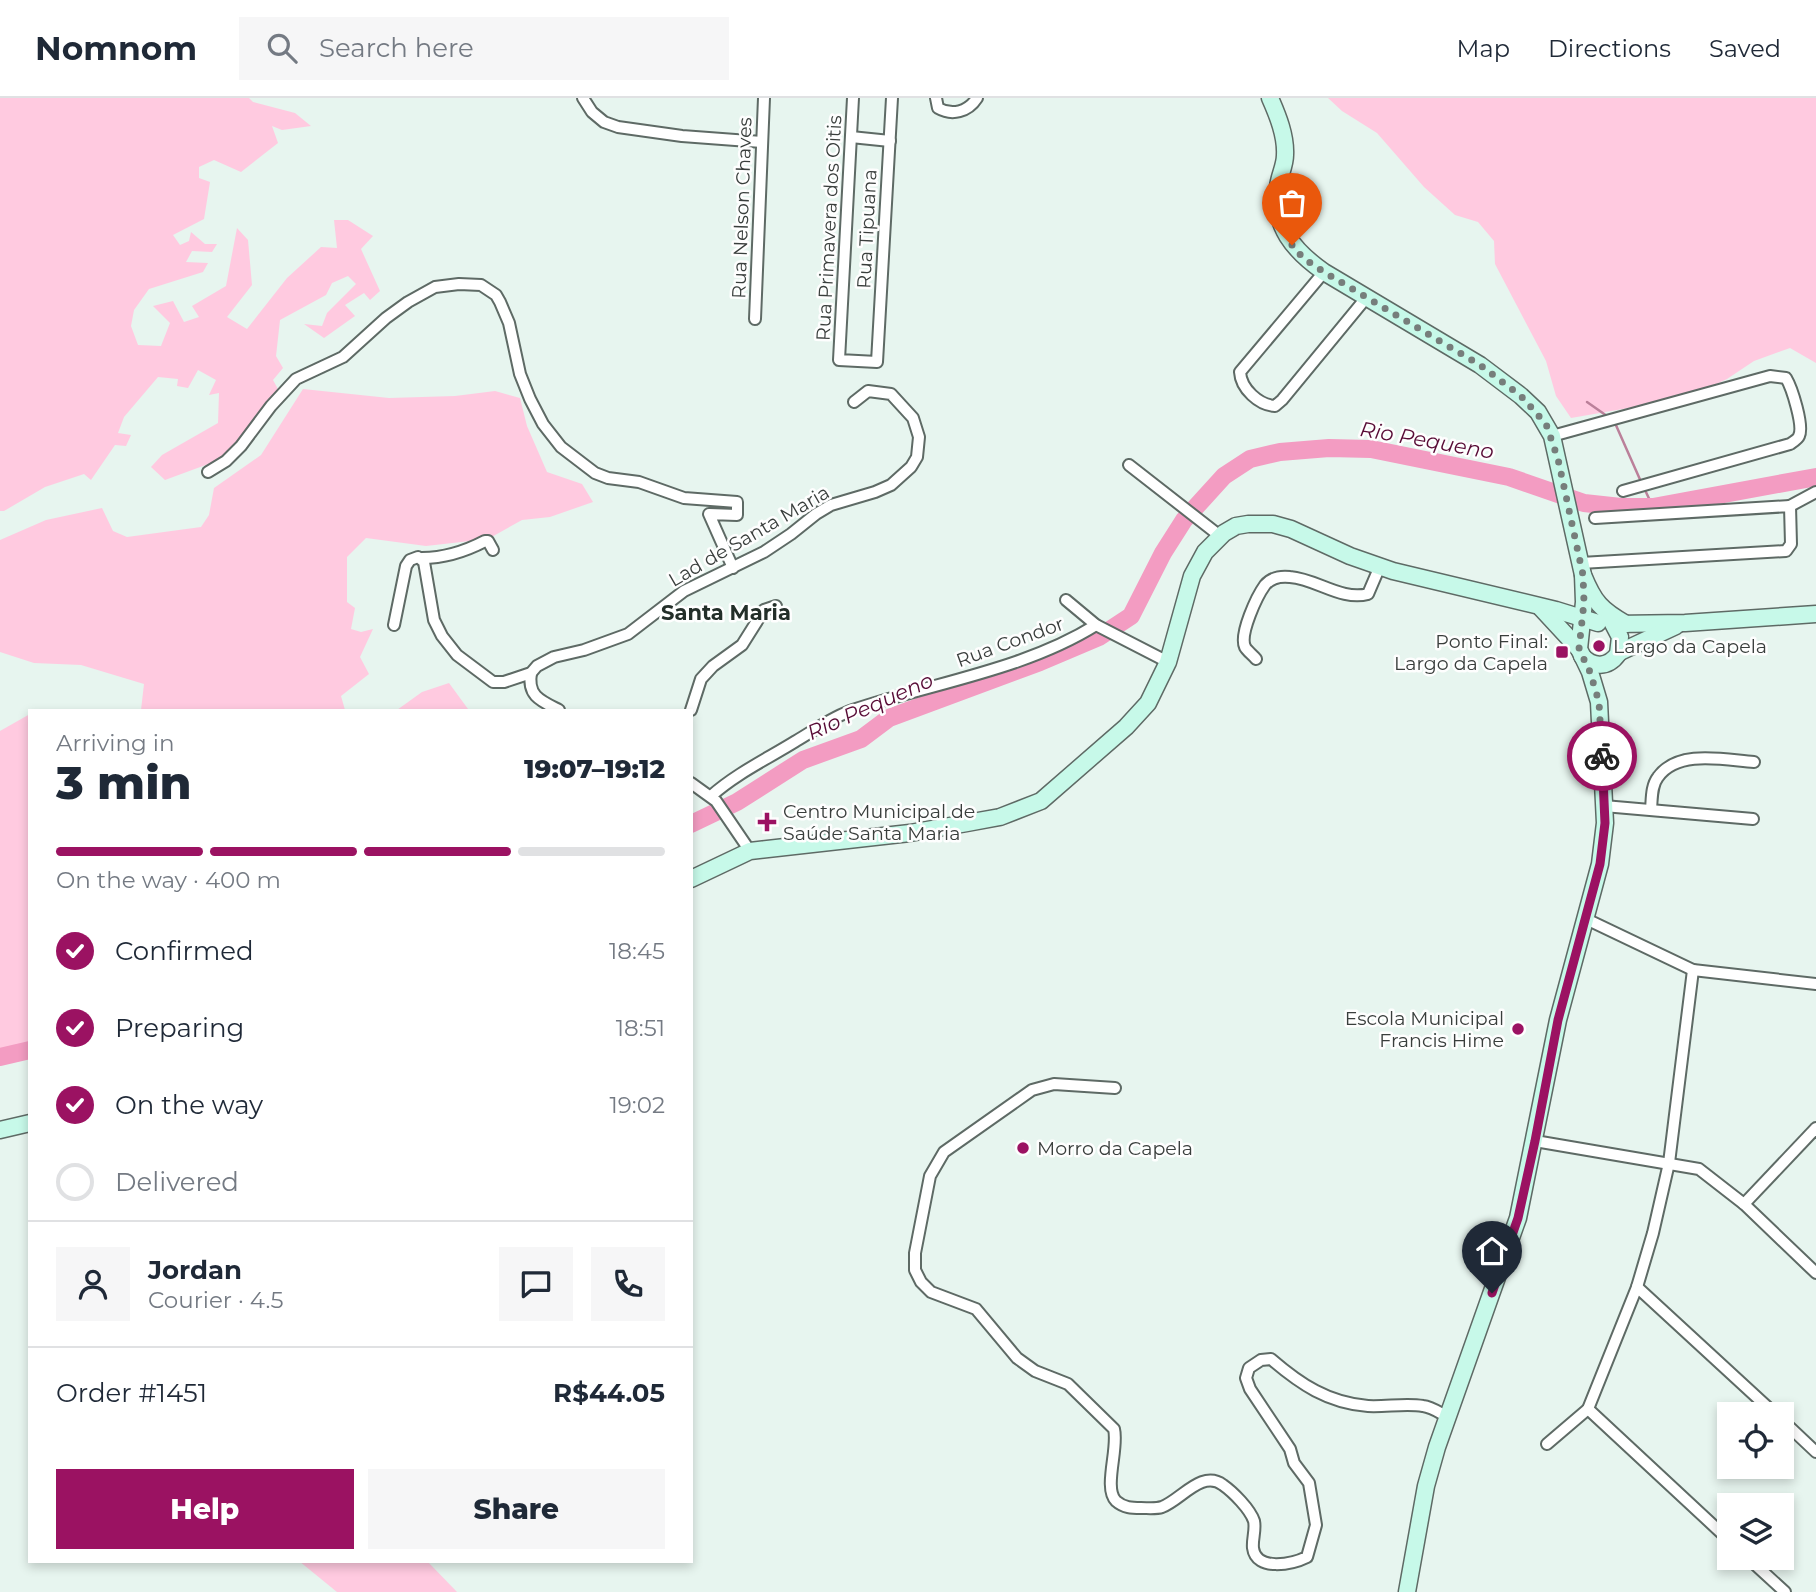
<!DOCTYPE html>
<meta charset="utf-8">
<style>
:root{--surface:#fff;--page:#f6f6f7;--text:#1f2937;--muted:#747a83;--line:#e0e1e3;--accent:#9b1262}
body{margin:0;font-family:Montserrat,sans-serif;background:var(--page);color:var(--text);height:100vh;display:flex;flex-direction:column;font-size:26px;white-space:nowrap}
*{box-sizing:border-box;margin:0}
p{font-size:23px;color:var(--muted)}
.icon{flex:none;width:38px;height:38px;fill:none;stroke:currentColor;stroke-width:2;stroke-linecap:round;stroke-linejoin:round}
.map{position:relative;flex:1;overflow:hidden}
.drawer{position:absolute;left:28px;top:611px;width:665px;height:854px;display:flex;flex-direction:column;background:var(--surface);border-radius:0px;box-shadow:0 4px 10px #0003}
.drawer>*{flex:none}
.buttons{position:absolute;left:1717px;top:1304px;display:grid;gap:14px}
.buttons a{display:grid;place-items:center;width:77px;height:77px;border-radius:0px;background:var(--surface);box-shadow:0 4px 10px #0003;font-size:35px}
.pin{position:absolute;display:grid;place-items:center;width:60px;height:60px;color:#fff;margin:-72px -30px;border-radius:50% 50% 50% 0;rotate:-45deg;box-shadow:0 0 7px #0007}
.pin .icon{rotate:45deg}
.courier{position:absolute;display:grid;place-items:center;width:70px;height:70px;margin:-35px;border:5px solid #9b1262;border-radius:50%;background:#fff;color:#222;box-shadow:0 2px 9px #0007}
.head em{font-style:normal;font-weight:800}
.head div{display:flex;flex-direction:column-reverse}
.head{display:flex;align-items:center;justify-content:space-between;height:119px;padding:0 28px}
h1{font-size:46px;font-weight:800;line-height:52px}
.bar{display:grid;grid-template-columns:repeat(4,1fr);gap:10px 7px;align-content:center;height:84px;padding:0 28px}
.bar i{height:9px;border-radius:5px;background:var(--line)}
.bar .selected{background:var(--accent)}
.bar p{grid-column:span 4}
.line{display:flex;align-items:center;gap:18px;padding:0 28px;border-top:2px solid var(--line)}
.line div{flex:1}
.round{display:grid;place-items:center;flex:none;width:74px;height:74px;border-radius:0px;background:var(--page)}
ol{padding:0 28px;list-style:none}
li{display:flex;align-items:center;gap:21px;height:77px}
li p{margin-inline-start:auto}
li .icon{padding:7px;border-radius:50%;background:var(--accent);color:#fff;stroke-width:4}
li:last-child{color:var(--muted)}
li i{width:38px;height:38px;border:4px solid var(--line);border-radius:50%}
.cta{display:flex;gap:14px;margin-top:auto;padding:14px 28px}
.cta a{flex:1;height:80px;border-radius:0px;background:var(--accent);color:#fff;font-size:28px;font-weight:800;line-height:80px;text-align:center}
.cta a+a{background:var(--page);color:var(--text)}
header{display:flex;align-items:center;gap:42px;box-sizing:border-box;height:98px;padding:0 35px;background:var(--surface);border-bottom:2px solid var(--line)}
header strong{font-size:33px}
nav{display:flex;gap:38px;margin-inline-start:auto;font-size:24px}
.search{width:490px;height:63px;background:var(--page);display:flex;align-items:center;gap:18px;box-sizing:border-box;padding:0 24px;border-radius:0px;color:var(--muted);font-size:26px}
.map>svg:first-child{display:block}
.green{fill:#ffcae0}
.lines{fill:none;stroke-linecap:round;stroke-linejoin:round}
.stream{stroke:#bb809a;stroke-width:2.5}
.river{stroke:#f39cc2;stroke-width:18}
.street-casing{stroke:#5e6a65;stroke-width:14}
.secondary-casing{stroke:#5e6a65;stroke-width:19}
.street{stroke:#fff;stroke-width:10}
.secondary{stroke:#c7f9e9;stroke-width:16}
.done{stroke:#767e7b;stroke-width:7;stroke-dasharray:0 12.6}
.route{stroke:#9b1262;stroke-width:9}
.poi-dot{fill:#9b1262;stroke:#fefefe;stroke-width:2.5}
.labels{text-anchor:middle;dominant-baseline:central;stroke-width:5;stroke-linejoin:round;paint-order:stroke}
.street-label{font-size:19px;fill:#393e3c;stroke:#fefefe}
.poi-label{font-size:19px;fill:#393e3c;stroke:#fefefe;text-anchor:start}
.water-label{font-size:21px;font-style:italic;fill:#580b36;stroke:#fefefe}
.neighbourhood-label{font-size:21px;font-weight:bold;fill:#232e29;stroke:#fefefe}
</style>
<header>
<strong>Nomnom</strong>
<div class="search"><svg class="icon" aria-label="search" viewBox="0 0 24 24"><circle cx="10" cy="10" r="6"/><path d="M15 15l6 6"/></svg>Search here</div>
<nav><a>Map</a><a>Directions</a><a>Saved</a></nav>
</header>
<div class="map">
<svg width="1816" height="1494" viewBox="0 0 1816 1494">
<rect width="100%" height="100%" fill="#e7f5ef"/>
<!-- green -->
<g class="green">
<path d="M0,0h249l4,4 42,11 16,13 -29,4 -10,-4 6,17 -37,29 -27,-12 -15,7v11l11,4 -6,37 -31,16 7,10 9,-4 2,-9 14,12h12l-5,8 -20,-1 -6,11 22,1 -5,9 -54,17 -15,21 -3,16 7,19 23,1 9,-23 -17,-17 20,-5 11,21 15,-5 -7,-11 34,-20 11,-58 11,12 4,45 -25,32 20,12 40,-51 34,-31 16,1 -3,-28h14l25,16 -12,13 19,42 -10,9 -6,-7 -19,12 10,11 -31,22 -20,-14 18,2 5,-13 29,-29 -8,-8 -16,7 -6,12 -46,25 -4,36 7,12 -10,12 6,11 -49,65 -65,24 -14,-13 11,-12 56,-32 1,-30 -10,2 7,-15 -18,-10 -10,18 -11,-2 1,-7 -20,-2 -34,40 -6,16 13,2 -5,11 -11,-1 -24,35 -7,-6 -39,13 -41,24h-4z"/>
<path d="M1328,0h488v265l-26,-15 -36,13 -27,18 -41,19 -115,20 -15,-22 -10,-35 -51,-97 -1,-23 -16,-19 -23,-7 -31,-28 -47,-54 -35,-22z"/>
<path d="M303,291l86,9 66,-2 40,-5 25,7 7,28 20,46 35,12 11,18 -43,15 -28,3 -34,19 -62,7 -60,-8 -19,19v45l8,6 -4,21 10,3 12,-3 -13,28 9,17 -28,22 4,14h-204l3,-26 -63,-19 -47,-2 -34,-11v-112l46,-20 56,-12 11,23 14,6 74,-10 8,-12 5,-27 47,-33z"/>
<path d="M449,585l19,26h23l-94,1 25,-18z"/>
<path d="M30,616v336l-22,3 -8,-2v-320z"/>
<path d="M299,1463h128l30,31h-120z"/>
</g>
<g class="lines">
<!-- stream -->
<g class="stream">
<path d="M1587,304l20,14"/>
<path d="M1615,325l27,61"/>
<path d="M1645,392l8,17"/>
</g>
<!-- river -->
<g class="river">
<path d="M691,726l46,-22 66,-42 58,-21 28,-21 151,-56 59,-25 32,-21 32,-63 21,-33 40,-44 26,-17 30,-7 49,-4 42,1 138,28 75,26 37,4h32l163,-30"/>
<path d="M0,959l30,-7"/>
</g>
<!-- street casing -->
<g class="street-casing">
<g id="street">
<path d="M583,0l9,14 12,10 14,5 64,9 80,6"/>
<path d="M853,0l-14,262 38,2 15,-264"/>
<path d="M936,0l2,10c14,8 30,4 39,-10"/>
<path d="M851,39l39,4"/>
<path d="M1324,174l-84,100c1,17 19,33 35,34l7,-6 84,-102"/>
<path d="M755,221l9,-221"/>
<path d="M1552,338l218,-60 16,2c6,10 18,48 13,58 -1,3 -6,6 -9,8l-167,47"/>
<path d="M1129,367l91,71"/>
<path d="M208,374l18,-11 15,-15 30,-40 25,-27 47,-22 43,-39 22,-16 27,-15 24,-3 22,1 15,10 4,7 9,21 11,51 10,25 13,25 18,23 34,26 13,5 31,4 45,16 53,4v13l-28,-1 24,54"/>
<path d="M1790,408l26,-14"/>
<path d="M422,460c23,0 42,-6 63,-17h3l5,9"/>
<path d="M1581,465l205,-12 5,-7 -1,-38 -195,12"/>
<path d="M1066,502l30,25 72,37"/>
<path d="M394,527l12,-59 4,-6 8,-3 6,5 10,58 8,16 15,19 36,27h11l27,-9 6,-7 17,-9 30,-7 44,-16 56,-43 80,-39 27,-18 25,-20 15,-9 44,-13 16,-7 20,-18 6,-10 2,-20 -6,-19 -22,-24 -23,-3 -14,11"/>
<path d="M1256,561c-3,-4 -9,-8 -11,-12 -6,-13 12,-51 20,-62 6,-7 16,-9 25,-8 27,2 51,24 78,17l12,-28"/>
<path d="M531,575c-4,23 10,28 28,37"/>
<path d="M691,612l10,-31 12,-13 29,-21 22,-35 12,-4"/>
<path d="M691,685l25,18 34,50"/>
<path d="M711,698c26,-23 56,-37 85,-55 19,-11 36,-24 57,-31 79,-27 171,-40 243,-85"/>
<path d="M1604,708l149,13"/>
<path d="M1651,711c1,-10 0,-23 7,-32 20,-28 67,-17 96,-15"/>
<path d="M1584,820l109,52 123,14"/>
<path d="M1115,990l-61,-4 -22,6 -88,62 -14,24 -15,77v17l6,12 10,10 45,17 41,49 18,13 33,13 46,45c5,19 -11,59 2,72 8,7 16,7 25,7 7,0 15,1 21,-1 19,-7 40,-38 61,-22 10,7 27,24 31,36 2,9 -2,18 -1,27 3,24 40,16 54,9l9,-32 -7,-42 -15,-20 -4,-14 -40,-60 -4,-11 3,-10 12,-8 10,-1c29,25 57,44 97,47 18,1 38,-3 55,0 9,1 17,7 25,11"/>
<path d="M1535,1043l164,28 45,35 72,69"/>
<path d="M1744,1106l72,-76"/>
<path d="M1637,1189l138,127"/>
<path d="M1588,1311l141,131"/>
<path d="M1782,1322l34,32"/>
<path d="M1547,1346l41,-35 49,-122 16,-54 16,-70 24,-193"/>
<path d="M1748,1460l37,34"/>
</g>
</g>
<!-- secondary casing -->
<g class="secondary-casing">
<g id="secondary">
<path d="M1270,0c8,18 16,38 15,57 0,11 -6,21 -7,32 -6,39 16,64 46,85l156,93 41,31 17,16 14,24 31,139c11,27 18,35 43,49"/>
<path d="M1541,510l38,41"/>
<path d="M1616,526l69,-1 131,-9"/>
<path d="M1620,554l56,-26"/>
<path d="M1582,558c11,12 26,12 36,-2l2,-17 -11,-21"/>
<path d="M691,781l59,-28 160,-18 57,-10 33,-6 41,-16 85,-74 22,-24 20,-41 24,-86 13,-24 19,-19 12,-7 12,-2h25l18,5 59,27 43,15 163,39 42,13"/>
<path d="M0,1032l30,-7"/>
<path d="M1407,1494l19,-106 11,-39 81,-229 40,-198 42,-156 5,-41 -6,-121 -9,-30 -11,-23 5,-47 -1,-27"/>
</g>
</g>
<!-- street -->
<use href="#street" class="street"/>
<!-- secondary -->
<use href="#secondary" class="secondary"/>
</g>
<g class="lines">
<!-- done -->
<path class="done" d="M1292,147l11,13 21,14 156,93 41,31 25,28 12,35 25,116 1,27 -5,47 11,23 9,30 3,54"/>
<!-- route -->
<path class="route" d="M1492,1195l26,-75 17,-77 23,-121 42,-156 5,-41 -3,-67"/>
</g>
<!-- markers -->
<g class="poi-dot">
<circle cx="1599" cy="548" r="7"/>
<rect x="1555" y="547" width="14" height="14" rx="3.5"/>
<path d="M763.5 713.5h7v7h7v7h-7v7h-7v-7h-7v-7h7z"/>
<circle cx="1518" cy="931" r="7"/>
<circle cx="1023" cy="1050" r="7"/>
</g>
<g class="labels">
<!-- street labels -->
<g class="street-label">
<text transform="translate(742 110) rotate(-88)">Rua Nelson Chaves</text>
<text transform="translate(829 130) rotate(-87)">Rua Primavera dos Oitis</text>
<text transform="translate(867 131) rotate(-87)">Rua Tipuana</text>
<text transform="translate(749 438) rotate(-30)">Lad de Santa Maria</text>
<text transform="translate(1010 544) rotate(-20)">Rua Condor</text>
</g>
<!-- poi labels -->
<g class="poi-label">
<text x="1548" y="543" text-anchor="end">Ponto Final:<tspan x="1548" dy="22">Largo da Capela</tspan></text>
<text x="1613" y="548">Largo da Capela</text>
<text x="783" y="713">Centro Municipal de<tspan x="783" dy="22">Saúde Santa Maria</tspan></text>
<text x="1504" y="920" text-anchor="end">Escola Municipal<tspan x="1504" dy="22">Francis Hime</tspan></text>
<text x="1037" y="1050">Morro da Capela</text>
</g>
<!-- water labels -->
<g class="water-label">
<text transform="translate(1427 342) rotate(10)">Rio Pequeno</text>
<text transform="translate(870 608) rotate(-24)">Rio Pequeno</text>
</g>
<!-- neighbourhood labels -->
<g class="neighbourhood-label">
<text x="726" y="514">Santa Maria</text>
</g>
</g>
</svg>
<div class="buttons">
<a><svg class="icon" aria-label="locate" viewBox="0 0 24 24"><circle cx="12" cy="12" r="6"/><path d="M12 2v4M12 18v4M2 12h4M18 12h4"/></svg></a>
<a><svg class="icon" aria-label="layers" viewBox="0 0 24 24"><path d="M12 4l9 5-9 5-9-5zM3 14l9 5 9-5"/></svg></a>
</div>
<div class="pin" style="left:1292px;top:147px;background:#ea580c"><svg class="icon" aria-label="bag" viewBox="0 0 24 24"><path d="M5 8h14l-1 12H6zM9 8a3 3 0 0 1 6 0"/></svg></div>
<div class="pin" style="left:1492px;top:1195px;background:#1f2937"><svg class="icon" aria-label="home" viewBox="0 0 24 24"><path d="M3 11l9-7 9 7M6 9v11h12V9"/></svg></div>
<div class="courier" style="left:1602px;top:658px"><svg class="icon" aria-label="bike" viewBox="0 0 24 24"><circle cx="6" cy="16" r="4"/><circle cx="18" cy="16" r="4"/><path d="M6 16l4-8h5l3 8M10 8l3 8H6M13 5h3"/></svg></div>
<section class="drawer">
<div class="head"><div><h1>3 min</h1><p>Arriving in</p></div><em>19:07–19:12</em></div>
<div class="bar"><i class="selected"></i><i class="selected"></i><i class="selected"></i><i></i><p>On the way · 400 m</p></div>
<ol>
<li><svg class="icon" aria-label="check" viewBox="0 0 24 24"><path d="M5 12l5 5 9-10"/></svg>Confirmed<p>18:45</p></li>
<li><svg class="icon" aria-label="check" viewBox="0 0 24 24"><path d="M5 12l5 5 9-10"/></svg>Preparing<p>18:51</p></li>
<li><svg class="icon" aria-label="check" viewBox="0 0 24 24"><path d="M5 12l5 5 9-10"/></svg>On the way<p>19:02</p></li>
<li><i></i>Delivered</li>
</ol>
<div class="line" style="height:126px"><a class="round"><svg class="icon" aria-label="person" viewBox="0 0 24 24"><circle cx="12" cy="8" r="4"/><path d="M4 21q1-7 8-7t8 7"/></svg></a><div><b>Jordan</b><p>Courier · 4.5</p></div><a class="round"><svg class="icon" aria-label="chat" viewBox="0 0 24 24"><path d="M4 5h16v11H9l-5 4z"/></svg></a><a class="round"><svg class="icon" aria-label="phone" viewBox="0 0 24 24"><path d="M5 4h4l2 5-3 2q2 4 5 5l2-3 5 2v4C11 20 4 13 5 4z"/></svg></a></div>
<div class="line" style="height:91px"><div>Order #1451</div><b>R$44.05</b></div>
<div class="cta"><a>Help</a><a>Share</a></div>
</section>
</div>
